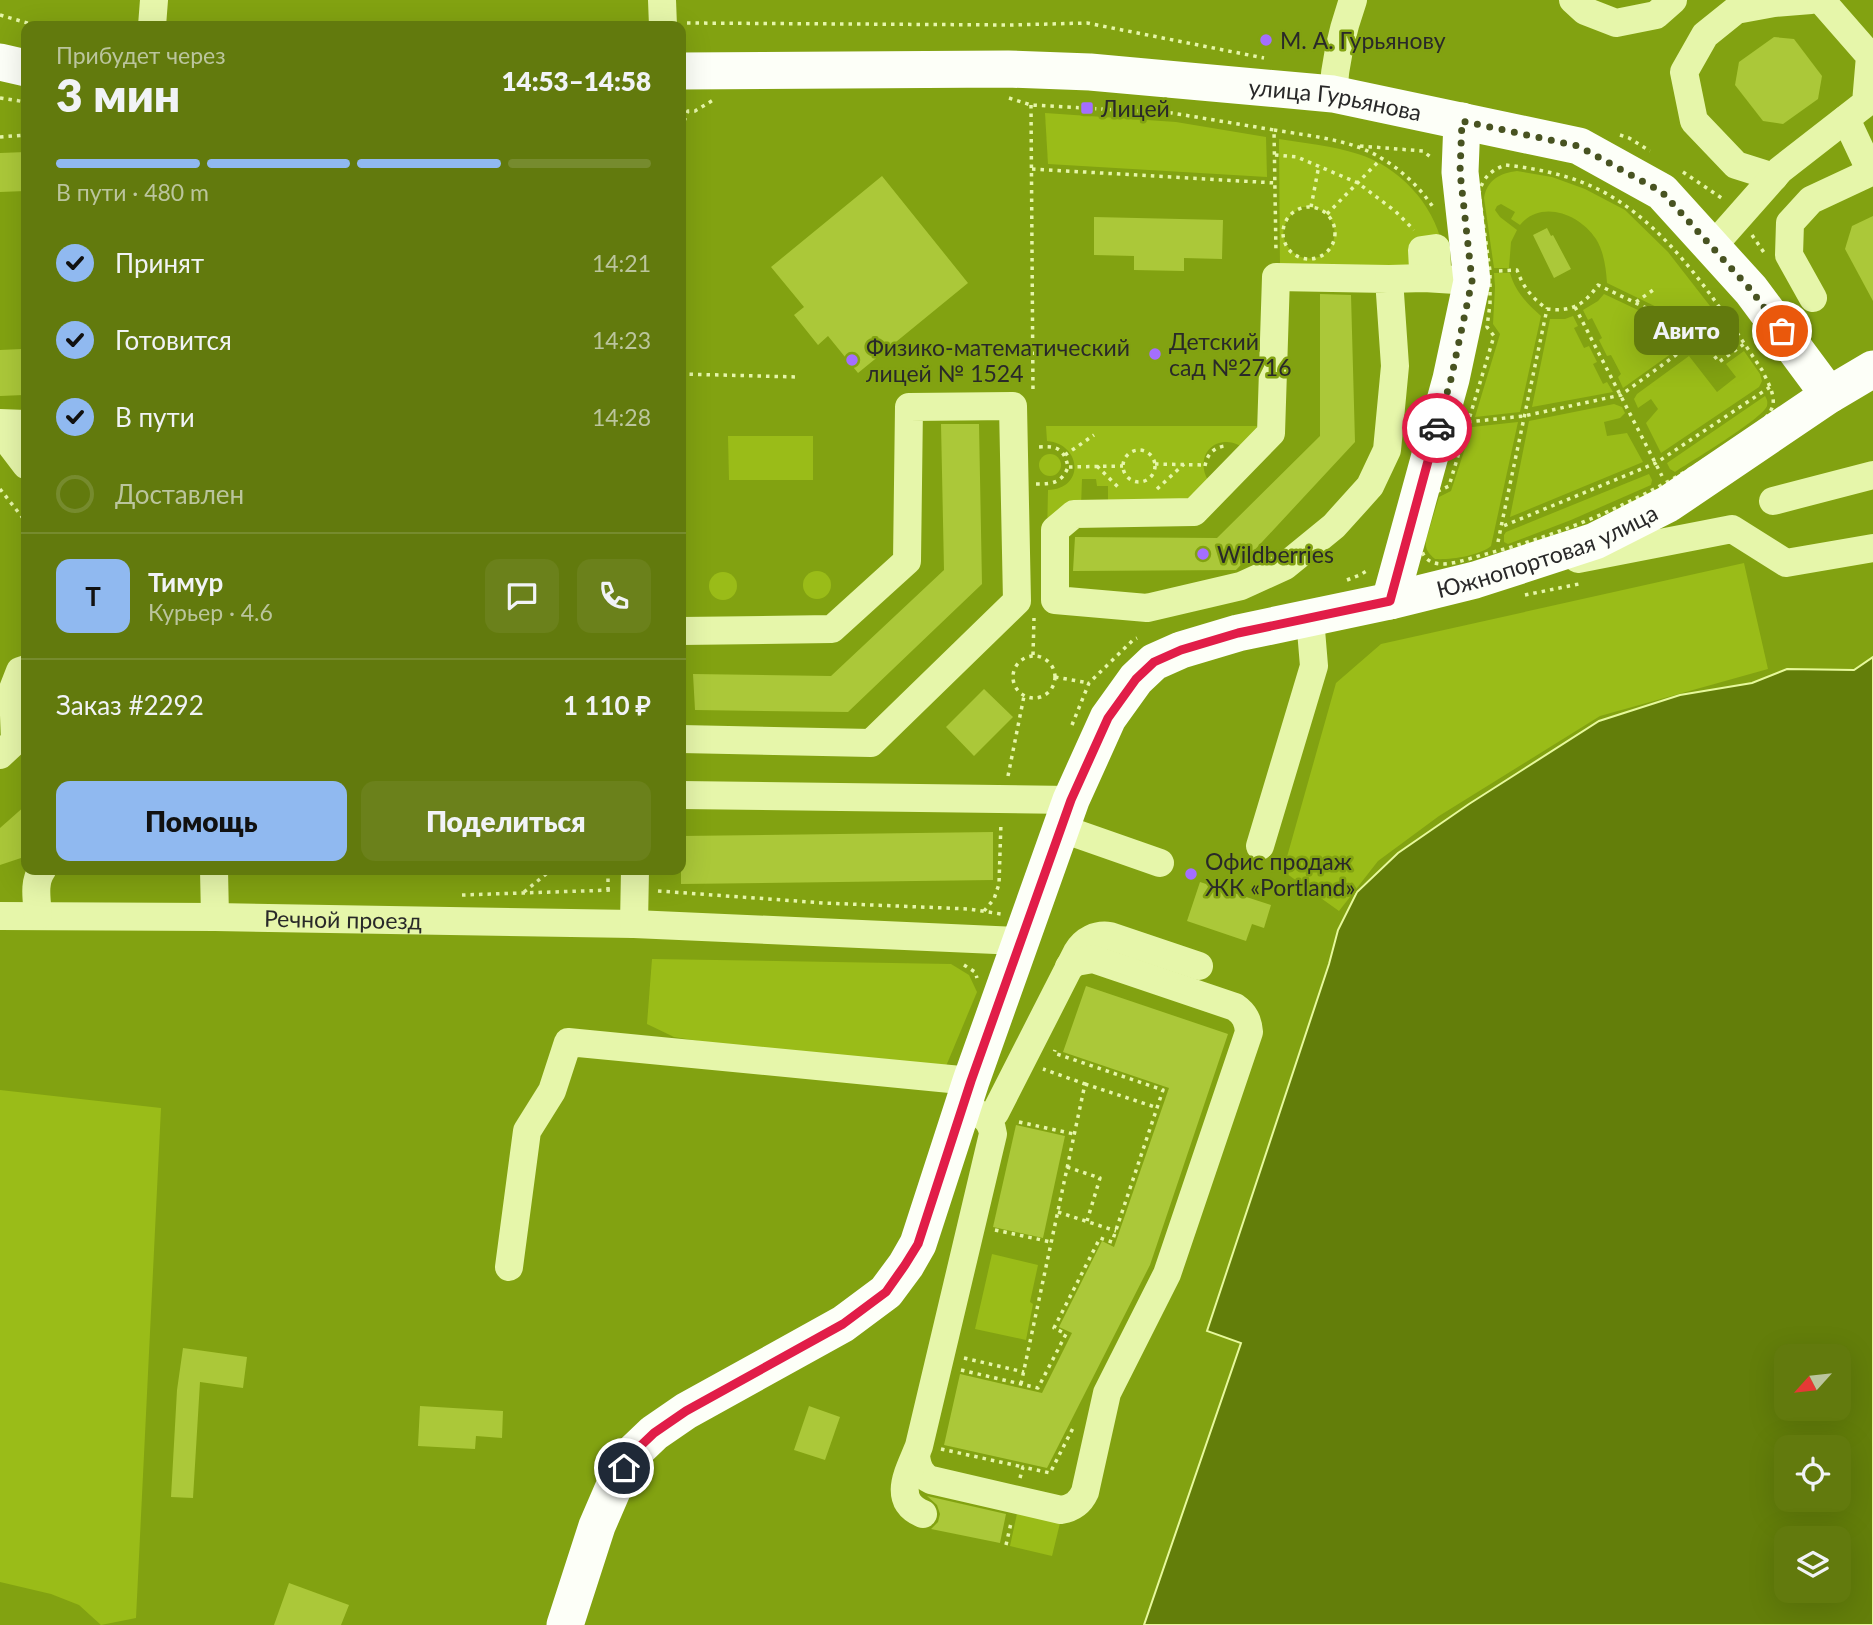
<!DOCTYPE html>
<html lang="ru">
<meta charset="utf-8">
<style>
:root{--surface:#627a0d;--page:#6b811b;--text:#f1f3f6;--muted:#bbc59d;--line:#768b2e;--accent:#90b9f0}
body{margin:0;font-family:Lato,sans-serif;background:var(--page);color:var(--text);height:100vh;display:flex;flex-direction:column;font-size:26px;white-space:nowrap}
*{box-sizing:border-box;margin:0}
p{font-size:23px;color:var(--muted)}
.icon{flex:none;width:38px;height:38px;fill:none;stroke:currentColor;stroke-width:2;stroke-linecap:round;stroke-linejoin:round}
.map{position:relative;flex:1;overflow:hidden}
.panel{position:absolute;left:21px;top:21px;width:665px;height:854px;display:flex;flex-direction:column;background:var(--surface);border-radius:14px;box-shadow:0 7px 28px #0002}
.panel>*{flex:none}
.needle{width:46px;rotate:243deg}
.controls{position:absolute;left:1774px;top:1344px;display:grid;gap:14px}
.controls a{display:grid;place-items:center;width:77px;height:77px;border-radius:14px;background:var(--surface);box-shadow:0 7px 28px #0002;font-size:35px}
.pin{position:absolute;display:grid;place-items:center;width:60px;height:60px;color:#fff;margin:-30px;border:4px solid #fff;border-radius:50%;box-shadow:0 2px 7px #0007}
.courier{position:absolute;display:grid;place-items:center;width:70px;height:70px;margin:-35px;border:5px solid #e11d48;border-radius:50%;background:#fff;color:#222;box-shadow:0 2px 9px #0007}
.bubble{position:absolute;height:49px;border-radius:14px;background:var(--surface);box-shadow:0 7px 28px #0002;font-size:23px;font-weight:800;line-height:49px;text-align:center}
.summary em{font-style:normal;font-weight:800}
.summary div{display:flex;flex-direction:column-reverse}
.summary{display:flex;align-items:center;justify-content:space-between;height:119px;padding:0 35px}
h1{font-size:46px;font-weight:800;line-height:52px}
.bar{display:grid;grid-template-columns:repeat(4,1fr);gap:10px 7px;align-content:center;height:84px;padding:0 35px}
.bar i{height:9px;border-radius:5px;background:var(--line)}
.bar .current{background:var(--accent)}
.bar p{grid-column:span 4}
.line{display:flex;align-items:center;gap:18px;padding:0 35px;border-top:2px solid var(--line)}
.line div{flex:1}
.round{display:grid;place-items:center;flex:none;width:74px;height:74px;border-radius:14px;background:var(--page)}
ol{padding:0 35px;list-style:none}
li{display:flex;align-items:center;gap:21px;height:77px}
li p{margin-inline-start:auto}
li .icon{padding:7px;border-radius:50%;background:var(--accent);color:#111;stroke-width:4}
li:last-child{color:var(--muted)}
li i{width:38px;height:38px;border:4px solid var(--line);border-radius:50%}
.primary-button{display:flex;gap:14px;margin-top:auto;padding:14px 35px}
.primary-button a{flex:1;height:80px;border-radius:14px;background:var(--accent);color:#111;font-size:28px;font-weight:800;line-height:80px;text-align:center}
.primary-button a+a{background:var(--page);color:var(--text)}
.map>svg:first-child{display:block}
.green{fill:#9abc18;fill-rule:evenodd}
.water{fill:#637e0a;stroke:#e7f99c;stroke-width:2;fill-rule:evenodd}
.building{fill:#abc839}
.lines{fill:none;stroke-linecap:round;stroke-linejoin:round}
.path{stroke:#e6f6aa;stroke-width:3.5;stroke-dasharray:3.5 5;stroke-linecap:butt}
.minor{stroke:#e6f6aa;stroke-width:28}
.major{stroke:#fdfff8;stroke-width:37}
.done{stroke:#485321;stroke-width:7;stroke-dasharray:0 12.6}
.route{stroke:#e11d48;stroke-width:9}
.poi-dot{fill:#a46eff;stroke:#82a211;stroke-width:2.5}
.labels{text-anchor:middle;dominant-baseline:central;stroke-width:5;stroke-linejoin:round;paint-order:stroke}
.poi-label{font-size:23px;fill:#292929;stroke:#82a211;text-anchor:start}
.street-label{font-size:23px;fill:#292929;stroke:#82a211}
</style>
<div class="map">
<svg width="1873" height="1625" viewBox="0 0 1873 1625">
<rect width="100%" height="100%" fill="#82a211"/>
<!-- green -->
<g class="green">
<path d="M1045,113l131,9 90,15 1,40 -219,-13z"/>
<path d="M1279,139c26,4 54,7 79,15 40,12 76,50 84,91 2,9 1,19 1,27l-163,-1zM1302,207c46,-3 40,57 3,51 -7,-1 -13,-5 -17,-11 -11,-16 -1,-32 14,-40z"/>
<path d="M1517,171l35,6 33,12 40,21 43,42 70,90 -18,13 -22,-28 -91,-44c-1,-15 -3,-31 -11,-44 -16,-25 -55,-40 -76,-14l-9,-6 4,-7 -14,-8 -4,2 -2,4 5,7 17,13 -6,12 -2,26h-15l-10,-70c3,-18 16,-25 33,-27z"/>
<path d="M1494,273h16c5,18 17,31 31,43l-21,96 -45,5 25,-83 -7,-10 2,-37z"/>
<path d="M1604,294l87,41 2,3 -70,50 -5,-11 3,-3 -10,-19 -4,1 -8,-16 3,-2 -10,-20 -4,2 -5,-10 15,-9z"/>
<path d="M1573,316l5,10 -4,2 10,20 5,-2 8,16 -4,2 10,20 4,-2 6,10 -81,15 18,-88h15z"/>
<path d="M1744,351l16,23 2,7 -3,6 -98,66 -15,-30 12,-14 -7,-10 -13,9 -4,-9 3,-5 52,-38 28,36 19,-15 -10,-13z"/>
<path d="M1765,396c2,4 3,5 2,10 -5,13 -77,56 -92,66l-5,-3 -3,-6z"/>
<path d="M1614,404l8,3 3,6 -5,5 -16,4 3,14 20,-3 16,29 -133,55 19,-96z"/>
<path d="M1518,422l-27,124c-12,10 -41,14 -56,13 -7,-6 -10,-10 -9,-19l13,-43 12,-6 21,-64z"/>
<path d="M1046,426h211l-1,8 -12,13c-6,-2 -11,-5 -17,-5 -24,0 -30,26 -16,42l-20,20 -83,2v-20h-11l-1,-7h-14l-1,28 -34,30 1,-47c37,-1 34,-46 -1,-49z"/>
<path d="M728,436h85v44h-84z"/>
<circle cx="1050" cy="465" r="11"/>
<path d="M1649,474l3,6 -1,5 -80,35 -63,24 -4,-2v-7l2,-3z"/>
<path d="M1744,563l24,106 -168,47 -161,100 -61,45 -39,50 -56,-40 53,-188 45,-39z"/>
<circle cx="817" cy="585" r="14"/>
<circle cx="723" cy="586" r="14"/>
<path d="M652,959l299,5 18,11 8,17 -33,79 -171,-18 -99,-16 -27,-13z"/>
<path d="M0,1090l161,18 -25,510 -35,7 -22,-20 -28,-11 -51,-12z"/>
<path d="M992,1254l46,11 -8,37 3,2 -7,36 -51,-11z"/>
<path d="M1018,1509l43,10 -9,37 -42,-10z"/>
</g>
<!-- water -->
<path class="water" d="M1873,657v968h-729l97,-282 -34,-12 122,-367 9,-34 19,-38 41,-39 71,-49 130,-83 81,-26 72,-12 35,-14 67,1zM1787,1356h52v53h-52zM1787,1447h52v53h-52zM1787,1538h52v53h-52z"/>
<!-- building -->
<g class="building">
<path d="M1774,37l20,2 28,37 -4,23 -35,25 -20,-3 -28,-36 4,-23z"/>
<path d="M26,152v39l-26,1v-39z"/>
<path d="M882,176l86,107 -110,90 -30,-37 -10,9 -24,-30 10,-8 -33,-40z"/>
<path d="M1873,216v85l-28,-52 7,-23z"/>
<path d="M1094,217l129,3 -1,39 -38,-1v13l-50,-1v-14l-40,-1z"/>
<path d="M1547,228l4,8 2,-1 18,34 -17,9 -21,-43z"/>
<path d="M1320,294l31,1 4,147 -119,128 -163,1 2,-34 142,1 103,-102z"/>
<path d="M22,349l2,46 -24,1v-46z"/>
<path d="M941,424h38l3,160 -134,128 -153,-2 -2,-36 138,2 113,-106z"/>
<path d="M984,689l29,28 -39,39 -28,-29z"/>
<path d="M26,805v48l-5,5 -21,7v-37z"/>
<path d="M993,832v48l-312,4v-48z"/>
<path d="M1200,882l71,23 -7,23 -12,-4 -6,17 -59,-20z"/>
<path d="M1086,986l142,48 -78,231 -103,203 -103,-23 16,-71 82,19 30,-60 -13,-6 43,-86 12,6 55,-159 -106,-36z"/>
<path d="M1016,1125l49,11 -22,102 -50,-11z"/>
<path d="M183,1348l64,9 -4,31 -43,-6 -7,116 -22,-1 6,-107z"/>
<path d="M420,1406l83,5 -1,27 -26,-2 -1,13 -57,-3z"/>
<path d="M809,1406l31,11 -15,43 -31,-10z"/>
<path d="M927,1496l79,18 -6,29 -69,-14 7,-7 2,-8 -3,-9z"/>
<path d="M289,1583l60,22 -8,20h-67z"/>
</g>
<g class="lines">
<!-- path -->
<g class="path">
<path d="M0,15l38,11"/>
<path d="M687,23l325,2 75,-2 177,35"/>
<path d="M572,26l69,-2"/>
<path d="M0,98l26,4"/>
<path d="M1009,98l22,7 141,8 102,17 2,123"/>
<path d="M1031,105l2,288"/>
<path d="M681,129l7,-18h7l20,-12"/>
<path d="M1274,130c25,4 58,8 81,16 33,11 61,35 80,64"/>
<path d="M1620,135l9,3 21,13"/>
<path d="M0,137l26,-2"/>
<path d="M1360,146l63,5 10,8"/>
<path d="M1275,155l22,2 61,26 37,28 19,19"/>
<path d="M1506,165c26,3 53,8 78,18 79,31 132,119 178,187 5,11 16,28 9,40 -6,12 -22,20 -33,27 -76,55 -165,95 -256,118 -15,4 -44,16 -56,3 -14,-15 4,-49 10,-66l13,-6 45,-150 -7,-9 3,-23v-33l-11,-78c4,-16 12,-23 27,-28z"/>
<path d="M1032,169l244,14"/>
<path d="M1683,172l40,27"/>
<path d="M1311,207l8,-42"/>
<circle cx="1309" cy="233" r="26"/>
<path d="M1327,214l55,-56"/>
<path d="M1752,235l13,19"/>
<path d="M1499,271l18,-1c6,17 15,28 30,39"/>
<path d="M1636,302l20,-14"/>
<path d="M1575,307l87,169"/>
<path d="M1699,336l20,26 25,-18"/>
<path d="M681,374l117,3"/>
<path d="M1468,422l56,-6 97,-21 77,-56 1,-4 -2,-3 -99,-47c-14,20 -26,27 -51,24l-46,218 155,-64 114,-76"/>
<circle cx="1139" cy="466" r="16"/>
<path d="M1065,455l29,-20"/>
<path d="M1155,464l50,1"/>
<path d="M1097,466l24,24"/>
<path d="M1205,466c2,-11 8,-18 19,-20"/>
<path d="M1069,467l54,-1"/>
<path d="M1036,484c16,0 26,-1 32,-17 -4,-20 -13,-21 -30,-20"/>
<path d="M0,489l26,33"/>
<path d="M1157,489l27,-25"/>
<path d="M1498,542l3,-15"/>
<path d="M1347,580l13,-5 8,-5"/>
<path d="M1525,595l54,-11"/>
<path d="M1033,655l1,-37"/>
<circle cx="1034" cy="677" r="21"/>
<path d="M1055,677l34,6"/>
<path d="M1072,725l17,-42 44,-43 4,-2"/>
<path d="M1008,776l16,-80"/>
<path d="M608,870v20"/>
<path d="M658,891l166,12 145,6 32,5 1,-2"/>
<path d="M524,892l27,-22"/>
<path d="M462,895l150,-5"/>
<path d="M984,911l10,-12 5,-15 2,-62"/>
<path d="M964,965l11,7 2,6"/>
<path d="M1085,1084l70,23"/>
<path d="M1019,1122l55,12"/>
<path d="M1067,1167l33,11 -13,43"/>
<path d="M1058,1212l58,19"/>
<path d="M995,1230l56,12"/>
<path d="M964,1358l60,14"/>
<path d="M961,1370l77,18 28,-54 -12,-6 46,-90 12,4 51,-152 -109,-37 1,-3"/>
<path d="M1021,1384l64,-300 -42,-15"/>
<path d="M941,1449l82,18"/>
<path d="M1020,1478l3,-11 27,6 23,-45"/>
<path d="M1006,1545l5,-22"/>
</g>
<!-- minor -->
<g class="minor">
<path d="M662,0l1,26"/>
<path d="M1573,0l12,11 31,12 40,-8 17,-15"/>
<path d="M152,26l2,-26"/>
<path d="M1333,94c2,-32 9,-63 20,-94"/>
<path d="M1774,177l-38,-12 -42,-44 -10,-49 21,-37 31,-25 38,-7 37,-3"/>
<path d="M1712,247l68,-77 86,-67 4,-47 -49,-56"/>
<path d="M1436,248l1,20 -14,1 -1,-19z"/>
<path d="M1276,277l113,2 6,87 -8,84 -17,36 -36,40 -49,40 -44,20 -94,22 -92,-8v-70l19,-16 120,-2 77,-79z"/>
<path d="M1389,279l35,-1 48,3"/>
<path d="M1813,298l-24,-43 1,-32 21,-23 60,-28 -25,-53"/>
<path d="M0,423l26,1"/>
<path d="M0,431l26,34"/>
<path d="M1773,501l100,-26"/>
<path d="M1578,559l154,-30 54,34 87,-15"/>
<path d="M681,631l151,-2 75,-68 2,-154 104,-1 4,195 -146,142 -190,-4"/>
<path d="M0,755l15,-14 -2,-52 7,-18 6,-2"/>
<path d="M681,795l390,5"/>
<path d="M1060,828l100,35"/>
<path d="M1260,846l54,-180 -4,-48"/>
<path d="M214,870l1,47"/>
<path id="s1" d="M0,916l215,1 419,7 386,17"/>
<path d="M38,916c-1,-16 -5,-33 4,-46"/>
<path d="M634,924l1,-54"/>
<path d="M987,1118l8,-5 82,-161c7,-12 19,-18 33,-16l89,30"/>
<path d="M509,1267l18,-136 25,-40 16,-49 403,39"/>
<path d="M916,1455c1,11 4,20 15,25l130,30c12,-2 19,-7 24,-18l22,-99 60,-119 82,-242c-1,-11 -4,-18 -14,-25l-142,-48 -17,3 -7,5"/>
<path d="M923,1514c-33,-14 -13,-44 -4,-68l74,-312c-2,-18 -15,-21 -30,-26"/>
</g>
<!-- major -->
<g class="major">
<path d="M0,62l26,6"/>
<path id="s2" d="M681,71l327,-2 82,3 243,22 246,52 83,46 89,98 78,105"/>
<path d="M1390,601l61,-222 21,-98 -12,-109 2,-51"/>
<path id="s3" d="M565,1625l32,-99 19,-44 16,-28 22,-21 32,-22 157,-87 43,-32 20,-27 12,-21 53,-163 100,-281 37,-82 28,-39 18,-17 27,-12 57,-17 152,-32 85,-21 120,-39 73,-37 161,-109 44,-26"/>
</g>
</g>
<g class="lines">
<!-- done -->
<path class="done" d="M1437,428l14,-49 21,-98 -12,-109 2,-51 116,25 84,46 89,98 31,41"/>
<!-- route -->
<path class="route" d="M624,1468l8,-14 22,-21 32,-22 157,-87 43,-32 19,-27 13,-21 53,-163 100,-281 37,-82 28,-39 18,-17 27,-12 57,-17 152,-32 47,-173"/>
</g>
<!-- markers -->
<g class="poi-dot">
<circle cx="1266" cy="40" r="7"/>
<rect x="1080" y="101" width="14" height="14" rx="3.5"/>
<circle cx="1155" cy="354" r="7"/>
<circle cx="852" cy="360" r="7"/>
<circle cx="1203" cy="554" r="7"/>
<circle cx="1191" cy="874" r="7"/>
</g>
<g class="labels">
<!-- poi labels -->
<g class="poi-label">
<text x="1280" y="40">М. А. Гурьянову</text>
<text x="1101" y="108">Лицей</text>
<text x="1169" y="341">Детский<tspan x="1169" dy="26">сад №2716</tspan></text>
<text x="866" y="347">Физико-математический<tspan x="866" dy="26">лицей № 1524</tspan></text>
<text x="1217" y="554">Wildberries</text>
<text x="1205" y="861">Офис продаж<tspan x="1205" dy="26">ЖК «Portland»</tspan></text>
</g>
<!-- street labels -->
<g class="street-label">
<text stroke="none"><textPath href="#s2" startOffset="656">улица Гурьянова</textPath></text>
<text stroke="none"><textPath href="#s3" startOffset="1586">Южнопортовая улица</textPath></text>
<text stroke="none"><textPath href="#s1" startOffset="343">Речной проезд</textPath></text>
</g>
</g>
</svg>
<div class="controls">
<a><svg class="needle" viewBox="-14 -14 28 28"><path d="M0-13l5 13h-10z" fill="#e53935"/><path d="M0 13l5-13h-10z" fill="#bbc59d"/></svg></a>
<a><svg class="icon" aria-label="locate" viewBox="0 0 24 24"><circle cx="12" cy="12" r="6"/><path d="M12 2v4M12 18v4M2 12h4M18 12h4"/></svg></a>
<a><svg class="icon" aria-label="layers" viewBox="0 0 24 24"><path d="M12 4l9 5-9 5-9-5zM3 14l9 5 9-5"/></svg></a>
</div>
<div class="pin" style="left:1782px;top:331px;background:#ea580c"><svg class="icon" aria-label="bag" viewBox="0 0 24 24"><path d="M5 8h14l-1 12H6zM9 8a3 3 0 0 1 6 0"/></svg></div>
<div class="pin" style="left:624px;top:1468px;background:#1f2937"><svg class="icon" aria-label="home" viewBox="0 0 24 24"><path d="M3 11l9-7 9 7M6 9v11h12V9"/></svg></div>
<div class="courier" style="left:1437px;top:428px"><svg class="icon" aria-label="car" viewBox="0 0 24 24"><path d="M5 17H2v-5l4-1 3-4h7l3 4 3 1v5h-3M9 17h6M6 11h13"/><circle cx="7" cy="17" r="2"/><circle cx="17" cy="17" r="2"/></svg></div>
<div class="bubble" style="left:1634px;top:306px;width:105px">Авито</div>
<section class="panel">
<div class="summary"><div><h1>3 мин</h1><p>Прибудет через</p></div><em>14:53–14:58</em></div>
<div class="bar"><i class="current"></i><i class="current"></i><i class="current"></i><i></i><p>В пути · 480 m</p></div>
<ol>
<li><svg class="icon" aria-label="check" viewBox="0 0 24 24"><path d="M5 12l5 5 9-10"/></svg>Принят<p>14:21</p></li>
<li><svg class="icon" aria-label="check" viewBox="0 0 24 24"><path d="M5 12l5 5 9-10"/></svg>Готовится<p>14:23</p></li>
<li><svg class="icon" aria-label="check" viewBox="0 0 24 24"><path d="M5 12l5 5 9-10"/></svg>В пути<p>14:28</p></li>
<li><i></i>Доставлен</li>
</ol>
<div class="line" style="height:126px"><b class="round" style="background:var(--accent);color:#111">Т</b><div><b>Тимур</b><p>Курьер · 4.6</p></div><a class="round"><svg class="icon" aria-label="chat" viewBox="0 0 24 24"><path d="M4 5h16v11H9l-5 4z"/></svg></a><a class="round"><svg class="icon" aria-label="phone" viewBox="0 0 24 24"><path d="M5 4h4l2 5-3 2q2 4 5 5l2-3 5 2v4C11 20 4 13 5 4z"/></svg></a></div>
<div class="line" style="height:91px"><div>Заказ #2292</div><b>1 110 ₽</b></div>
<div class="primary-button"><a>Помощь</a><a>Поделиться</a></div>
</section>
</div>
